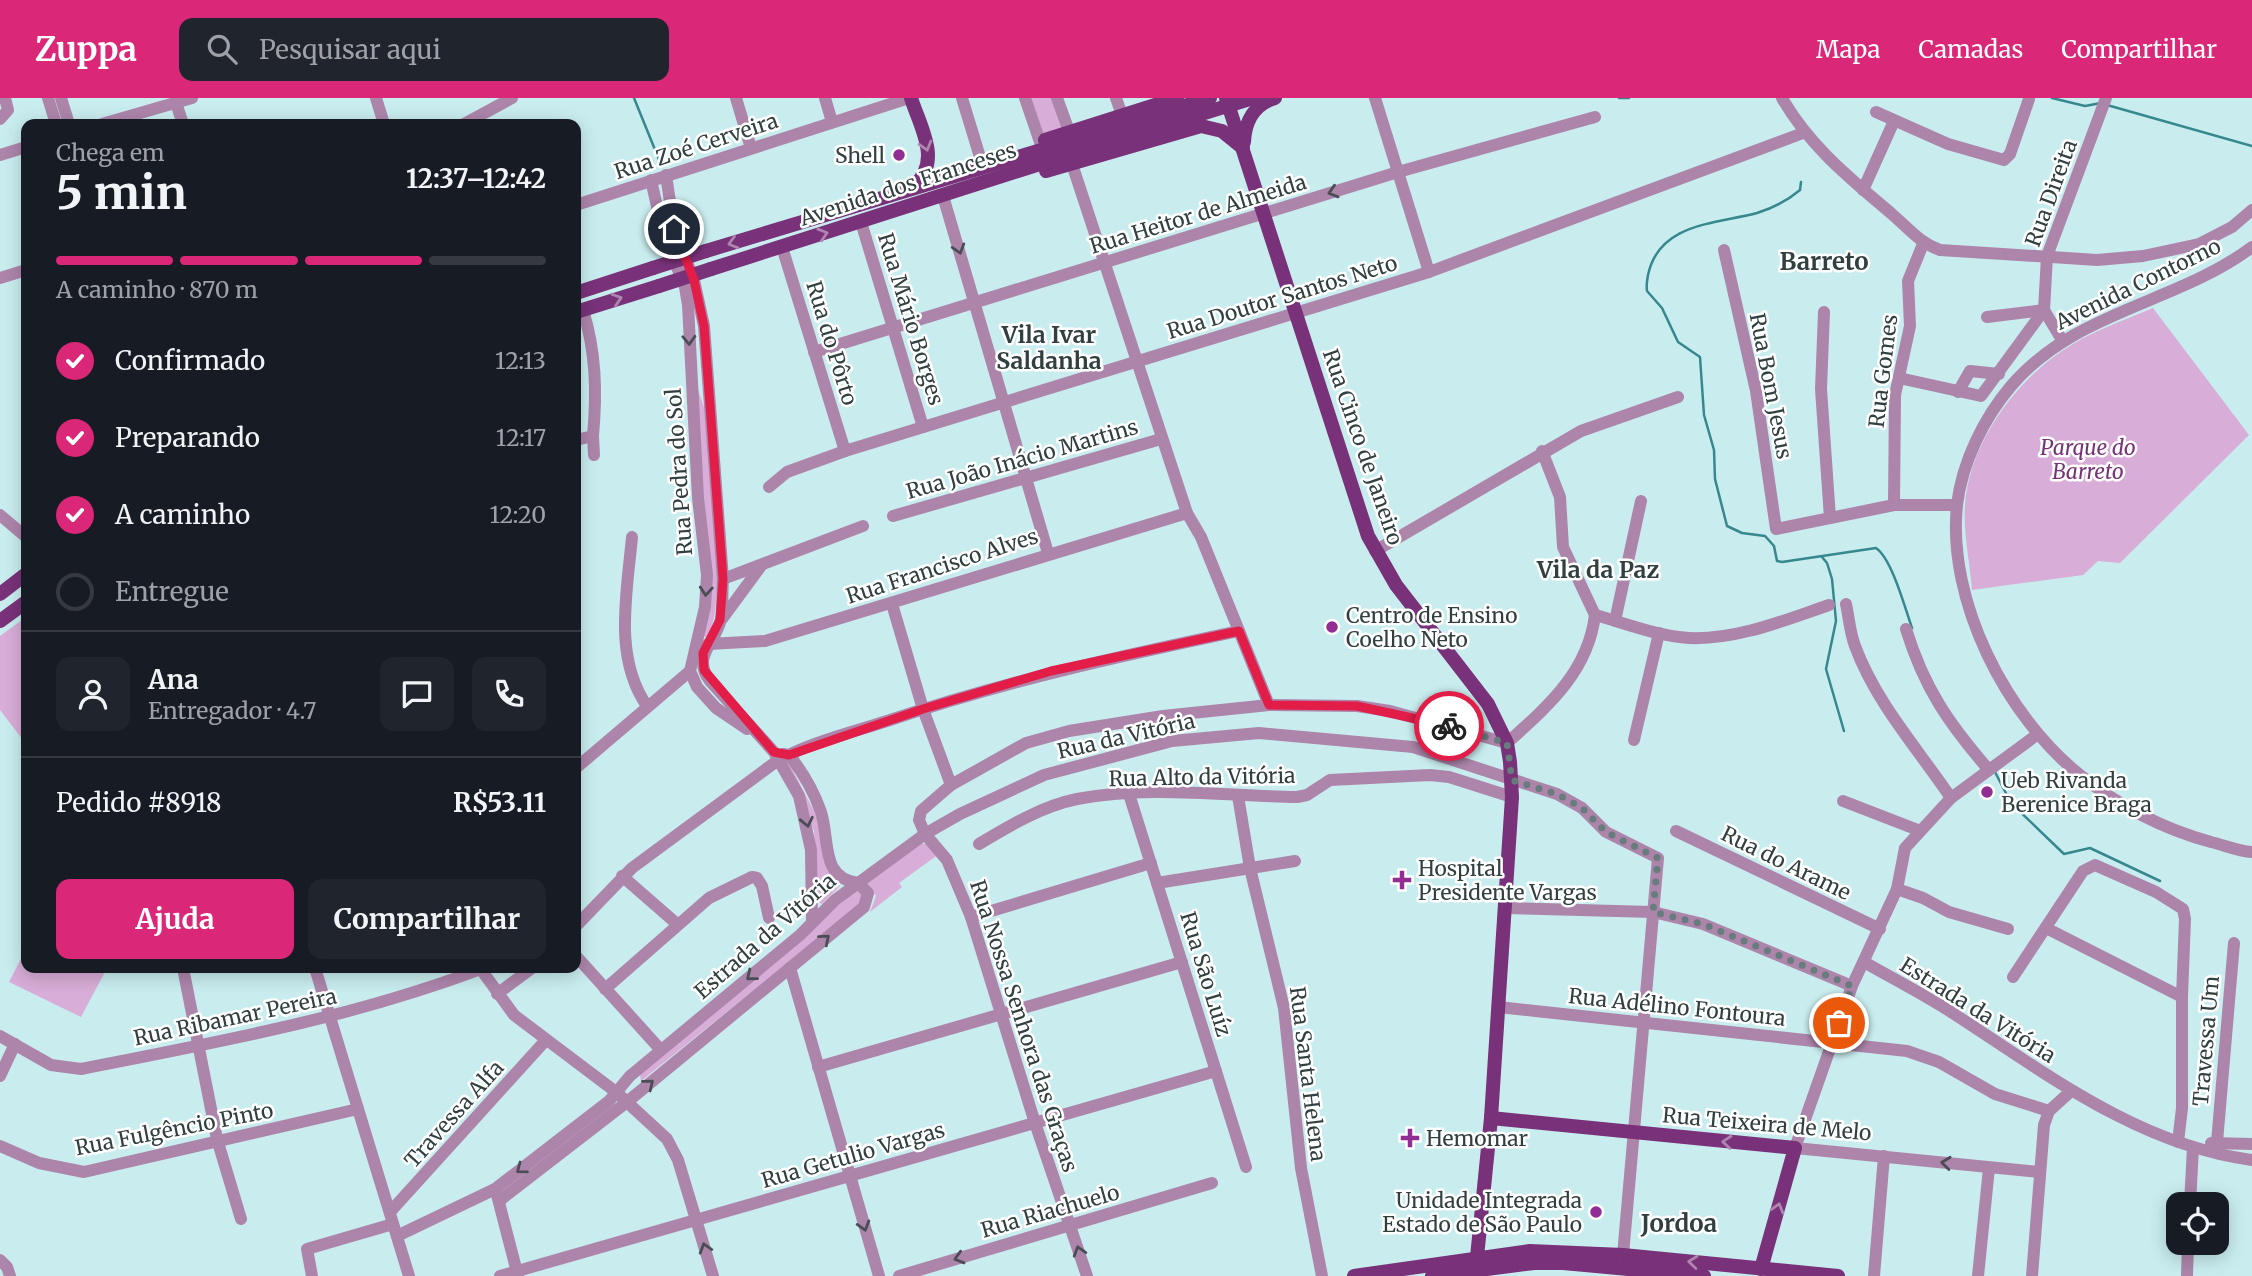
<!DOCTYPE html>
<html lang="pt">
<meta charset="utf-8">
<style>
:root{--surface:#171b24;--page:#20242c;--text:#f1f3f6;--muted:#9ea1a6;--line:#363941;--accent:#db2777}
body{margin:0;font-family:Merriweather,serif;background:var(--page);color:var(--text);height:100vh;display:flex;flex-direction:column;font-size:26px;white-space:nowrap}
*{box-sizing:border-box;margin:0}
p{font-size:23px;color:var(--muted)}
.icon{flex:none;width:38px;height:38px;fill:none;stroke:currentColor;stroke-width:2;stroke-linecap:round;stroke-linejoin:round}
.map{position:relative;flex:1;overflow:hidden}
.side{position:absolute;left:21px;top:21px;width:560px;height:854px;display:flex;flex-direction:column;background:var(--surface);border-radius:14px;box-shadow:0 4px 18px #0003}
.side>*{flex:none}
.controls{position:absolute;left:2166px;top:1094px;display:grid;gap:14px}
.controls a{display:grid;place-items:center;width:63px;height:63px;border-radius:14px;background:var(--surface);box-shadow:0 4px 18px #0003;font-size:35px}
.pin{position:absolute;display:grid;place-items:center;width:60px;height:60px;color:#fff;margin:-30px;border:4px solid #fff;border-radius:50%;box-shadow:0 2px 7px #0007}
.courier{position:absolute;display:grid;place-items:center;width:70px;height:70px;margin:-35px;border:5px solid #e11d48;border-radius:50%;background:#fff;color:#222;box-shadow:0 2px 9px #0007}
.headline em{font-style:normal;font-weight:700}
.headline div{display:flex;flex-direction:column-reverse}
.headline{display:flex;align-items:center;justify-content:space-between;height:119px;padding:0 35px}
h1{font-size:46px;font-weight:700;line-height:52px}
.bar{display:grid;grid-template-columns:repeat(4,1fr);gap:10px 7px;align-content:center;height:84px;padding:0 35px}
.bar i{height:9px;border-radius:5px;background:var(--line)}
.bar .on{background:var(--accent)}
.bar p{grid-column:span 4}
.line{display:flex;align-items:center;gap:18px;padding:0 35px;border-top:2px solid var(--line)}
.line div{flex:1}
.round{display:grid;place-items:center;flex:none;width:74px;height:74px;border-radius:14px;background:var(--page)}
ol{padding:0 35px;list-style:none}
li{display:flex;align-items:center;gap:21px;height:77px}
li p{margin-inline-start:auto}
li .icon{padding:7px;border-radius:50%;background:var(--accent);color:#fff;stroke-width:4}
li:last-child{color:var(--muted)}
li i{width:38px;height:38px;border:4px solid var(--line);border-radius:50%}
.primary-button{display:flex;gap:14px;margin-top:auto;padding:14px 35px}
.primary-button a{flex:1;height:80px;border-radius:14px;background:var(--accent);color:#fff;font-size:28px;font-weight:700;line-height:80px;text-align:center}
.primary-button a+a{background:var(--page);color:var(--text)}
header{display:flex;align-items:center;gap:42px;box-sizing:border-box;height:98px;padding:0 35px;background:var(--accent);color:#fff}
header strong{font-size:33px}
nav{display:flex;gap:38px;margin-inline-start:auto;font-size:24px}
.search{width:490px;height:63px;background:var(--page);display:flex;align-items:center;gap:18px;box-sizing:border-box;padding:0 24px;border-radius:14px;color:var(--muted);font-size:26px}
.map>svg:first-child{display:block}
.green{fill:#d8add7}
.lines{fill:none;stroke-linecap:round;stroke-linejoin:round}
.stream{stroke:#36888e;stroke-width:2.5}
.minor{stroke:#ad85ab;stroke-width:12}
.major{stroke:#793279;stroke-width:14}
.major-bridge{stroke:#793279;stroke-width:14}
.oneway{stroke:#af84af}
.oneway2{stroke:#4a4d55}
.done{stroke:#667c7d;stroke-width:7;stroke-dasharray:0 12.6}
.route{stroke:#e11d48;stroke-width:9}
.poi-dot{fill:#912d93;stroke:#fff;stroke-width:2.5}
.labels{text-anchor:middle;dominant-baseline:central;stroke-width:5;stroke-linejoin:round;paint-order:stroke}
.street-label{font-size:21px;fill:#313f40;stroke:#fff}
.poi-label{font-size:21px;fill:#313f40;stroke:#fff;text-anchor:start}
.park-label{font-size:21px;font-style:italic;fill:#753376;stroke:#fff}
.neighbourhood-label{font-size:23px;font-weight:bold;fill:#313f40;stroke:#fff}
.quarter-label{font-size:24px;font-weight:bold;fill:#313f40;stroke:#fff}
</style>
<header>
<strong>Zuppa</strong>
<div class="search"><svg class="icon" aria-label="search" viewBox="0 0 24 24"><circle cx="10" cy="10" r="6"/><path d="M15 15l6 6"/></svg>Pesquisar aqui</div>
<nav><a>Mapa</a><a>Camadas</a><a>Compartilhar</a></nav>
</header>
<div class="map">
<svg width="2252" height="1178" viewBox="0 0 2252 1178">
<rect width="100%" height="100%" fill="#c9edef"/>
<!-- green -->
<g class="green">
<path d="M1029,0h23l10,30 -20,7z"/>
<path d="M2153,210l96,127 -129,128 -22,-2 -15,14 -111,15c-2,-27 -9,-58 -7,-85 4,-60 48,-121 97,-154 27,-19 61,-30 91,-43z"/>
<path d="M697,289l9,26c2,41 24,200 0,224l-3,-1z"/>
<path d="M26,519v127l-26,-34v-74z"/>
<path d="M788,663l29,56 16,59 7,10 -18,18 -5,-3 -3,-70 -29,-69z"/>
<path d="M921,745l8,2 10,9 -40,29 3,4 -32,25 6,-16 -9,-13z"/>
<path d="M856,792l6,2 1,10 -222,179 -1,-7z"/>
<path d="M26,851v19h81l-26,49 -72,-35z"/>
</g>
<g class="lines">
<!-- stream -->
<g class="stream">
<path d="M634,0l26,64"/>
<path d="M1619,0h10"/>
<path d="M2052,0l33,8 16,-3"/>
<path d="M2107,7l145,41"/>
<path d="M1801,84l-1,8c-13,11 -27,18 -43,23 -42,11 -98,10 -109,62 -1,7 -2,9 -1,16l15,17 16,34 22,15 4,58 10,35 1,29 12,47 15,7 23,3 9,10 3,15 5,1 94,-14c16,11 29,60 36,80"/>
<path d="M1822,459l5,6 5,16 4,42 -10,48 18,62"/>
<path d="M1995,674l16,31 53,51 26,-6 70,33"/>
</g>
<!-- minor -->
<g class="minor">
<path d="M48,0l8,26"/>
<path d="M61,0l8,26"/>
<path d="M376,0l8,26"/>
<path d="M736,0l15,50"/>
<path d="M825,0l7,24"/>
<path d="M962,0l21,69"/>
<path d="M1025,0l15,44"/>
<path d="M1057,0l12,33"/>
<path d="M1116,0l6,17"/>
<path d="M1375,0l54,174"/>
<path d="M1782,0c28,49 69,81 111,117 16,14 27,28 47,35l157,10 46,-4 56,-12 33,-17 20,-17"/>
<path d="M176,5l7,21"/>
<path d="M1876,14l72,32 56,16 6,-6 19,-55"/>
<path d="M0,21l8,-9 -3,-12"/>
<path d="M102,26l90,-26"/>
<path d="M464,26l48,-26"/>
<path d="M0,57l26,-8"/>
<path d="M1072,66l115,349 14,24 68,168"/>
<path d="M666,77l8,54 20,51 10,46 19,253c-1,13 0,27 -2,40 -5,24 -30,37 -11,62l64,71 25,44 12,54 1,72"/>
<path d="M651,82l12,53 22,54 3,18 10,193 9,77 -2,32 -15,64 7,16 19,21 31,21"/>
<path d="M1863,92l31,-69"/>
<path d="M943,98l105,357"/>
<path d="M576,107l333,-107"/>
<path d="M861,124l62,205"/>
<path d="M782,149l63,204"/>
<path d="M2252,149c-76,57 -176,63 -241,139 -27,32 -49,76 -54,119 -10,96 49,211 123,270 39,31 83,54 131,67 13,3 27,9 41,10"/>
<path d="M1724,152l32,141 20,138 118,-24h63"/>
<path d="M0,180l26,-8"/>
<path d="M1824,214l-3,77 9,129"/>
<path d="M1987,219l57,-7"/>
<path d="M2062,242l-18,-30 3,-54 59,-158"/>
<path d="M814,254l584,-180 197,-55"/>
<path d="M1899,280l82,18 63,-86"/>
<path d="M1958,294l12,-21 29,3"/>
<path d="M593,338l1,19"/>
<path d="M576,342l17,-4c4,-44 3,-84 -10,-126"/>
<path d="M1542,353l18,46 3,50 32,68"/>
<path d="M769,389l18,-15 58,-21 584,-179 374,-139"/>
<path d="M1894,407l1,-110 15,-69 -2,-45 15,-37"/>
<path d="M0,417l26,22"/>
<path d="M893,418l268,-77"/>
<path d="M632,439c-5,56 -19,120 15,169"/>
<path d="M1375,453l206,-120 97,-34"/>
<path d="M723,481l140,-53"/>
<path d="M892,506l31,105 28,76"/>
<path d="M1846,506c3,14 4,29 9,42 21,57 63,103 96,152"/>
<path d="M1595,517c30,8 62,21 94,23 48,2 96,-18 140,-33"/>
<path d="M722,521l39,-53"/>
<path d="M1615,523l26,-120"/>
<path d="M1906,531c18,59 43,95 83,141"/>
<path d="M708,546l57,-3 422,-128"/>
<path d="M2038,636l-87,64 -46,50 -8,41 -45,97 -57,162 244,24"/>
<path d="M1634,642l25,-107"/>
<path d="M783,656l6,1c13,16 25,37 32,57 9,28 -1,66 37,71"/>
<path d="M576,670l114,-97"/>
<path d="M1129,696l117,373"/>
<path d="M1238,698l12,72 34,140 17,160 21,108"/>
<path d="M1843,703l75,29"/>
<path d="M1676,733l204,98"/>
<path d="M979,746c30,-18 63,-38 98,-45 72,-14 147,-3 220,-2l10,-2 23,-15 100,-5 19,2 63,20"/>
<path d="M622,778l55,48"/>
<path d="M1157,785l138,-22"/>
<path d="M1897,791l26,9 26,14 59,17"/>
<path d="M1504,810l149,4 50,12 149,62"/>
<path d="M971,819l180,-54"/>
<path d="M576,828l56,-58 145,-107c34,-19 73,-28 110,-40 115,-39 233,-65 352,-90"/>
<path d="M2046,830l136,69v111l-4,34"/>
<path d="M576,858l84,93"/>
<path d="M1864,864c28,16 57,31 84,48 95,61 189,135 304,150"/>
<path d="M183,870l34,171 24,80"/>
<path d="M315,870l94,308"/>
<path d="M480,870l34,47 102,77 51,47 11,21 35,116"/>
<path d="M790,870l89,308"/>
<path d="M2013,879l70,-106 12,-6 61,27 27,17 2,10 -3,78"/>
<path d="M605,891l104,-91 43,-21 5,1 5,8 7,32"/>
<path d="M497,896l35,-26"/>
<path d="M1498,909l409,44 32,11 56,32 54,17"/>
<path d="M0,938l51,29 30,4c136,-27 270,-51 400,-100"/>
<path d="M818,969l364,-105"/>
<path d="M0,978l15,-32"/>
<path d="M2217,1044l17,-199"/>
<path d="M2211,1045l41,1"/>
<path d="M0,1048l39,17 45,9 274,-63"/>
<path d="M497,1097l21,81"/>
<path d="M499,1103l128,-99 237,-195 4,-14 -10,-10"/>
<path d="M2190,1106l3,-57"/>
<path d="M390,1114l155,-171"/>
<path d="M397,1138l98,-47 114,-88 21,-25 170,-141 35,-35 90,-66 35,-20 84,-39 128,-34 87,-8 154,14 144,47 25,14 24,24 52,26 -35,397"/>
<path d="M0,1162l7,7 3,9"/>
<path d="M312,1178l-5,-27 86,-25"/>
<path d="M500,1178l716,-205"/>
<path d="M899,1178l313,-93"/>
<path d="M1087,1178l-52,-153 -64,-206 -24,-57 -22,-26 -6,-14 2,-9 30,-26 75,-42 43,-12 94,-15 106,-11 88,1 33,5 117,32c41,-37 81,-71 88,-128"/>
<path d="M1874,1178l10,-120"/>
<path d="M1978,1178l11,-108"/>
<path d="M2032,1178l12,-151 5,-14 21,-19"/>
<path d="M2187,1178l1,-34"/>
</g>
<!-- major -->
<g class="major">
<path d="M911,0c10,31 31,63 3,88"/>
<path d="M1226,0l142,438 28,49 92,119 19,39 3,19 2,35 -21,321 -14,139 -6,13"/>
<path d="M1045,42l132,-42"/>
<path d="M1244,44c1,-21 11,-38 31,-44"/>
<path d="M1046,73l155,-45 21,5 21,17"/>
<path d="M706,153l355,-107"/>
<path d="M711,171l357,-114"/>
<path d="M576,195l77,-25"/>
<path d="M576,214l83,-26"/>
<path d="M0,496l26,-20"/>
<path d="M0,523l26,-19"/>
<path d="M1491,1020l304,30 -34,121"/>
<path d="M1354,1178l176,-25 93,4 215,21"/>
<path d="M1432,1178l102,-13h29l141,13"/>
</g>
<!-- major-bridge -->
<g class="major-bridge">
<path d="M1061,46l149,-46"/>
<path d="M1068,57l185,-57"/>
<path d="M653,170l53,-17"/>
<path d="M659,188l52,-17"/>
</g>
</g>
<!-- one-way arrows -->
<defs><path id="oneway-chevron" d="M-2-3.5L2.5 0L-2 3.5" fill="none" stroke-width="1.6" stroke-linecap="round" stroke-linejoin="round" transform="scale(1.75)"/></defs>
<g class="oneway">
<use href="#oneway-chevron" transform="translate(926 48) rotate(74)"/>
<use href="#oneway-chevron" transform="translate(823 136) rotate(-17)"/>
<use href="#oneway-chevron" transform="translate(733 145) rotate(163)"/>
<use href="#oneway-chevron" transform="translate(617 201) rotate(-18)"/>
<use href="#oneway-chevron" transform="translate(1727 1044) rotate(-175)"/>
<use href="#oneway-chevron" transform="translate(1778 1110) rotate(-74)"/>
<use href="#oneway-chevron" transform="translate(1693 1164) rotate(-174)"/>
</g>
<g class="oneway2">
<use href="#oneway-chevron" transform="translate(1333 94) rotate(163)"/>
<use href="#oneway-chevron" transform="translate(959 151) rotate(73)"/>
<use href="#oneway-chevron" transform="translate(689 242) rotate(88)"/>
<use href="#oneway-chevron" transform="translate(706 493) rotate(94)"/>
<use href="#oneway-chevron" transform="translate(807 724) rotate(78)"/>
<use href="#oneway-chevron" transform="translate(825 841) rotate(-40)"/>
<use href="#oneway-chevron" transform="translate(751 878) rotate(141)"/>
<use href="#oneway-chevron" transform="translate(649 986) rotate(-39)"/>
<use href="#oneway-chevron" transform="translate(1946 1065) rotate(-174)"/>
<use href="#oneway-chevron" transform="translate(521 1071) rotate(143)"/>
<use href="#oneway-chevron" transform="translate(864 1128) rotate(73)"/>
<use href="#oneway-chevron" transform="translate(705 1150) rotate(-107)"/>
<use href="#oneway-chevron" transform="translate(1079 1153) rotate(-107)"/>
<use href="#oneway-chevron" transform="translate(959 1160) rotate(164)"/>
</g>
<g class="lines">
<!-- done -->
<path class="done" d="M1449,628l58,17 5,37 45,14 25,14 24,24 52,26 -5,54 50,12 149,62 -13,37"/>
<!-- route -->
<path class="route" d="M674,131l20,51 10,46 19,253 -3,41 -17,33 1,17 70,82 15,3 134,-46 128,-38 188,-40 30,74 88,1 92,20"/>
</g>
<!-- markers -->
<g class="poi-dot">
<circle cx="899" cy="57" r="7"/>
<circle cx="1332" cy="529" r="7"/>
<circle cx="1987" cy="694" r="7"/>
<path d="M1398.5 771.5h7v7h7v7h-7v7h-7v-7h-7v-7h7z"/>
<path d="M1406.5 1029.5h7v7h7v7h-7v7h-7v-7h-7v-7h7z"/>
<circle cx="1596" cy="1114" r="7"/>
</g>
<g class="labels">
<!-- street labels -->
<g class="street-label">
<text transform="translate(696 48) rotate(-18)">Rua Zoé Cerveira</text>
<text transform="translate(908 86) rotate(-18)">Avenida dos Franceses</text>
<text transform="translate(2051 95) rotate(-70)">Rua Direita</text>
<text transform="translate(1198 116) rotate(-17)">Rua Heitor de Almeida</text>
<text transform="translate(2138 186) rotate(-26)">Avenida Contorno</text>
<text transform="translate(1282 199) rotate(-17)">Rua Doutor Santos Neto</text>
<text transform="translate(911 221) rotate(73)">Rua Mário Borges</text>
<text transform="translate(832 245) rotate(73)">Rua do Pôrto</text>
<text transform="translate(1883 273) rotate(-83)">Rua Gomes</text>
<text transform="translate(1771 288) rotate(79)">Rua Bom Jesus</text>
<text transform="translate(1363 349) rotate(71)">Rua Cinco de Janeiro</text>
<text transform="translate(1022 361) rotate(-16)">Rua João Inácio Martins</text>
<text transform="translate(679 374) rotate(-94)">Rua Pedra do Sol</text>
<text transform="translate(942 468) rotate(-18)">Rua Francisco Alves</text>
<text transform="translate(1126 638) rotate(-13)">Rua da Vitória</text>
<text transform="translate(1202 679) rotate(-1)">Rua Alto da Vitória</text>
<text transform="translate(1786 765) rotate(26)">Rua do Arame</text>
<text transform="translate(765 838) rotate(-41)">Estrada da Vitória</text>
<text transform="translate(1206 876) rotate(73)">Rua São Luíz</text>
<text transform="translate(1677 909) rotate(6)">Rua Adélino Fontoura</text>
<text transform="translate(1978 912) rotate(32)">Estrada da Vitória</text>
<text transform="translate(235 919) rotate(-12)">Rua Ribamar Pereira</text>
<text transform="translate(1024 928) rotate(72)">Rua Nossa Senhora das Graças</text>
<text transform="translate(2206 943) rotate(-85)">Travessa Um</text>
<text transform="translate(1308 976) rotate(83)">Rua Santa Helena</text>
<text transform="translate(454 1016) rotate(-48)">Travessa Alfa</text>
<text transform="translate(1767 1026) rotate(5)">Rua Teixeira de Melo</text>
<text transform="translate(174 1031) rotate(-11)">Rua Fulgêncio Pinto</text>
<text transform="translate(853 1057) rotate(-16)">Rua Getulio Vargas</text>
<text transform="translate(1050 1113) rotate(-16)">Rua Riachuelo</text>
</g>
<!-- poi labels -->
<g class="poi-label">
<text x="885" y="57" text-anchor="end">Shell</text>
<text x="1346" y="517">Centro de Ensino<tspan x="1346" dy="24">Coelho Neto</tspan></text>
<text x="2001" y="682">Ueb Rivanda<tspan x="2001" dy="24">Berenice Braga</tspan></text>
<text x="1418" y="770">Hospital<tspan x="1418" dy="24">Presidente Vargas</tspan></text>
<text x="1426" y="1040">Hemomar</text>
<text x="1582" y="1102" text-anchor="end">Unidade Integrada<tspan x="1582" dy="24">Estado de São Paulo</tspan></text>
</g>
<!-- park labels -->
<g class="park-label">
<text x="2088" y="349">Parque do<tspan x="2088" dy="24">Barreto</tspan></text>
</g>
<!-- neighbourhood labels -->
<g class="neighbourhood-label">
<text x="1049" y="236">Vila Ivar<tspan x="1049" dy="26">Saldanha</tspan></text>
<text x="1598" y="471">Vila da Paz</text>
</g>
<!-- quarter labels -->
<g class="quarter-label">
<text x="1824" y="163">Barreto</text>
<text x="1679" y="1125">Jordoa</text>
</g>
</g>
</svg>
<div class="controls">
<a><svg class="icon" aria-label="locate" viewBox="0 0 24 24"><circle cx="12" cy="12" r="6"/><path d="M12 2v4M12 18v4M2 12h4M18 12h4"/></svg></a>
</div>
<div class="pin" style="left:1839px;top:925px;background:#ea580c"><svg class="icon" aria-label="bag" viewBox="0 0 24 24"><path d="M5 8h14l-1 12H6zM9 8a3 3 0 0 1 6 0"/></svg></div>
<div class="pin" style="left:674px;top:131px;background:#1f2937"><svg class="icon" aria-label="home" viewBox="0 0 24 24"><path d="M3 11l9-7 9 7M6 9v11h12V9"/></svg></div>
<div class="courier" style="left:1449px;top:628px"><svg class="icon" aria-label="bike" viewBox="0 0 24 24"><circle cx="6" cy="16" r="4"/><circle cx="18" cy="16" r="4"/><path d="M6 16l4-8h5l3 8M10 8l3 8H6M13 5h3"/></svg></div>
<section class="side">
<div class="headline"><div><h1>5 min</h1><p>Chega em</p></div><em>12:37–12:42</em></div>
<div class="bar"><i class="on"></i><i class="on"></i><i class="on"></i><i></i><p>A caminho · 870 m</p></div>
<ol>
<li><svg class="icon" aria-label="check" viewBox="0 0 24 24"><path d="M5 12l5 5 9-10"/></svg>Confirmado<p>12:13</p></li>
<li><svg class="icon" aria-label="check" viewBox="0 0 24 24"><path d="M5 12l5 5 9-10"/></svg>Preparando<p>12:17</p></li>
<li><svg class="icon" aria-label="check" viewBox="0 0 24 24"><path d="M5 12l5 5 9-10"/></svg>A caminho<p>12:20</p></li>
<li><i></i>Entregue</li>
</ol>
<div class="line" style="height:126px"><a class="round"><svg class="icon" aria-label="person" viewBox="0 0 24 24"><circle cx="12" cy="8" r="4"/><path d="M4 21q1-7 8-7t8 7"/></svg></a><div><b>Ana</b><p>Entregador · 4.7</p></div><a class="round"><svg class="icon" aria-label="chat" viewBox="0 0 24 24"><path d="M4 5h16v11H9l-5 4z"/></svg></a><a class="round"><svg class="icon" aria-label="phone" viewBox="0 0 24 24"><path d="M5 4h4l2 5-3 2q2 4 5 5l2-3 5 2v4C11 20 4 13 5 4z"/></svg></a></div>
<div class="line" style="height:91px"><div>Pedido #8918</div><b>R$53.11</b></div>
<div class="primary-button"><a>Ajuda</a><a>Compartilhar</a></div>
</section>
</div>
